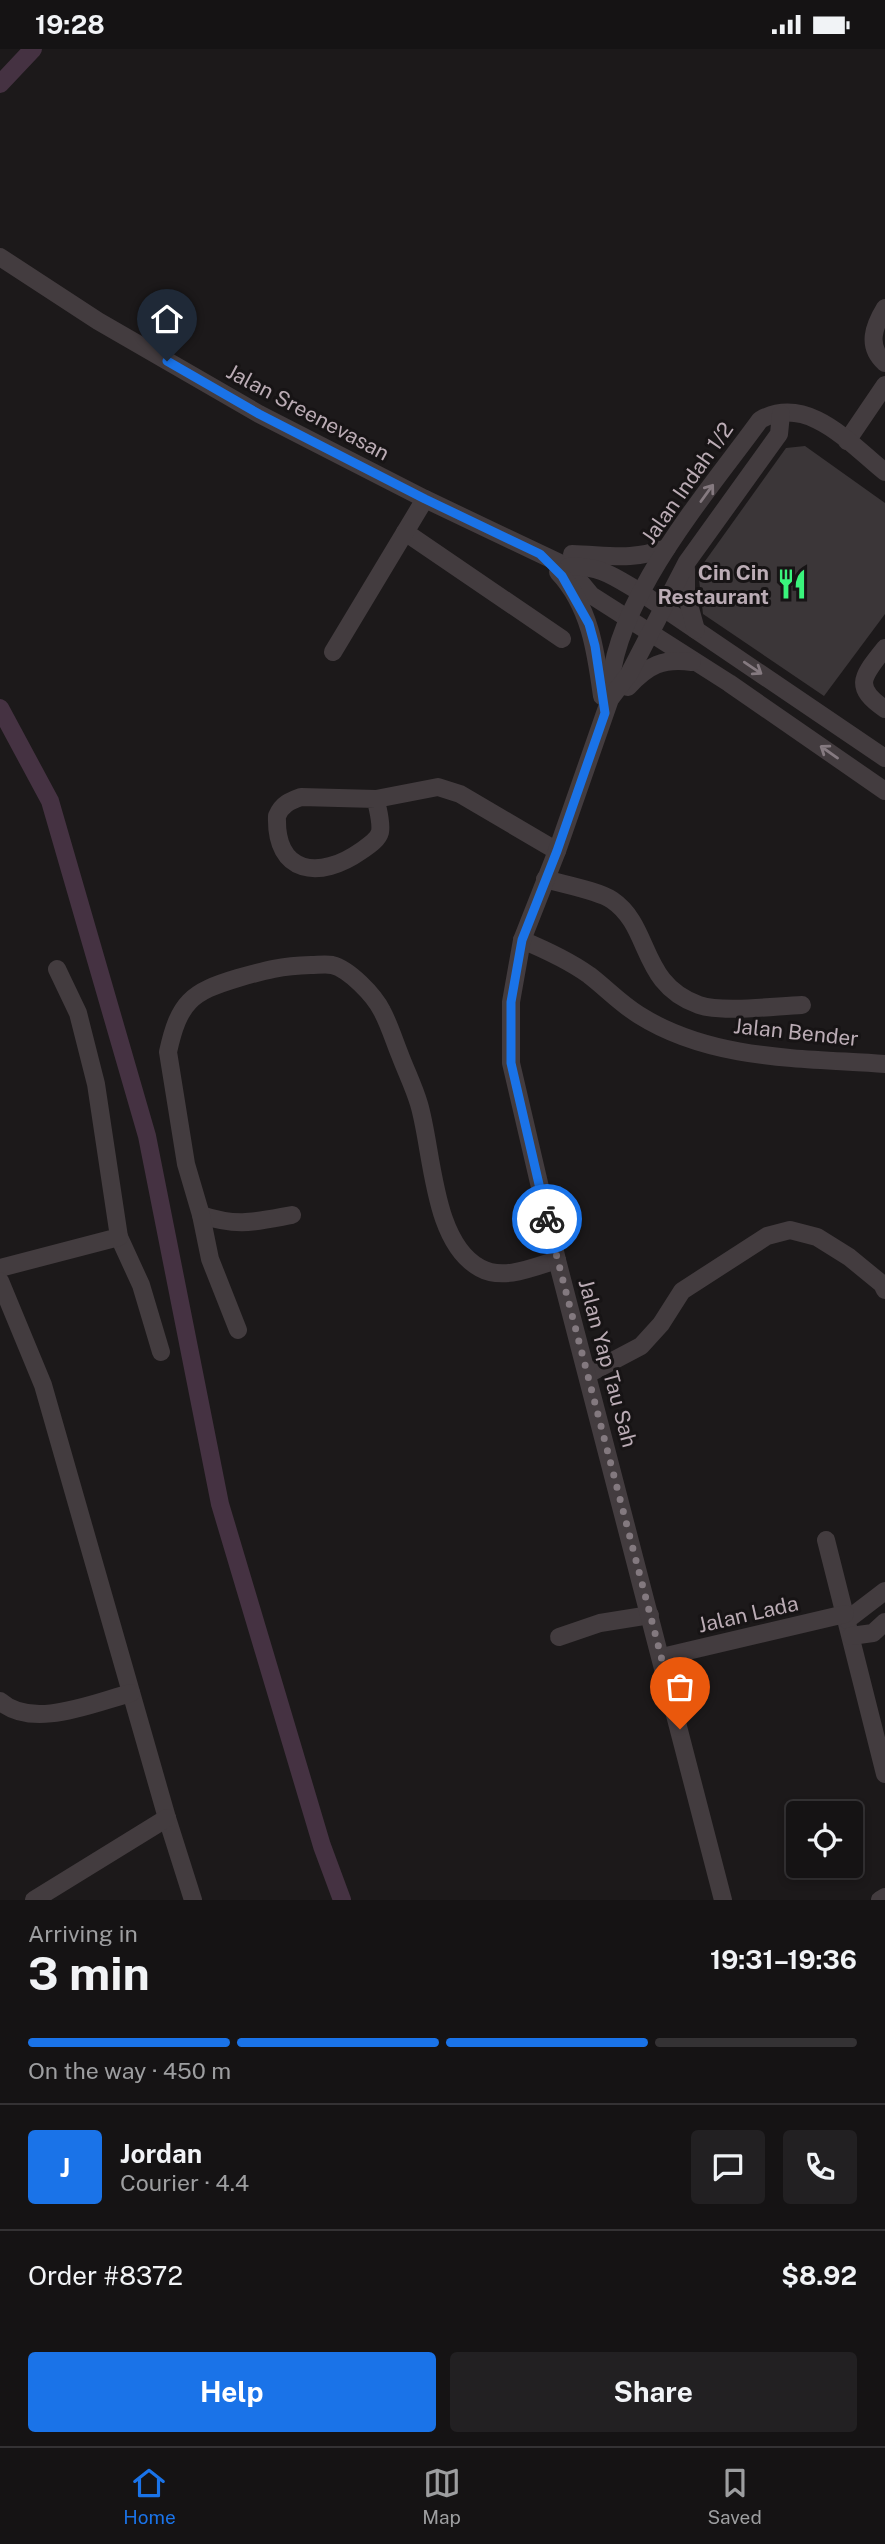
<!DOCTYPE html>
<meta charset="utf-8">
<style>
:root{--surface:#151314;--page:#222022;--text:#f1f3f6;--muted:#9d9ea0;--line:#343234;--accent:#1a73e8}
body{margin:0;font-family:"Public Sans",sans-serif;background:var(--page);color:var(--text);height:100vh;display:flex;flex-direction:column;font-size:26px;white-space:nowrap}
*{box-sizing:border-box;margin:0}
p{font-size:23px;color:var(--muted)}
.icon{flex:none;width:38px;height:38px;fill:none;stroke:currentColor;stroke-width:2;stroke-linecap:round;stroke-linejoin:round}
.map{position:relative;height:1851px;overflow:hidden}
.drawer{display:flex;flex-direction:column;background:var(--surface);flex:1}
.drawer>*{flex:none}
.buttons{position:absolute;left:786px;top:1752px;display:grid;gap:14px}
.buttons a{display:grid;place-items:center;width:77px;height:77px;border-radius:7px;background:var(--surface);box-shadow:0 4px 10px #0003,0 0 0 2px var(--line);font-size:35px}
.pin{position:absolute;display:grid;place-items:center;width:60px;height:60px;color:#fff;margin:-72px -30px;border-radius:50% 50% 50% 0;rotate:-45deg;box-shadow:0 0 7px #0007}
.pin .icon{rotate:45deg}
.courier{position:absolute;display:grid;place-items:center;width:70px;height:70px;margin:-35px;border:5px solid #1a73e8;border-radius:50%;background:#fff;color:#222;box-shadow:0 2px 9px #0007}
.overview em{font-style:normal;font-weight:700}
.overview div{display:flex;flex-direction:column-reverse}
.overview{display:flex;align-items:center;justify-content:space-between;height:119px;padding:0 28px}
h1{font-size:46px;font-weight:700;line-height:52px}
.bar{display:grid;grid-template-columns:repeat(4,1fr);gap:10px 7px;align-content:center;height:84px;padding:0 28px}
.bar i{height:9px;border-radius:5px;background:var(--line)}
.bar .selected{background:var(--accent)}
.bar p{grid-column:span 4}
.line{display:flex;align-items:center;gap:18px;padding:0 28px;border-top:2px solid var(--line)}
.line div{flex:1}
.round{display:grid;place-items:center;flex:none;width:74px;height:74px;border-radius:7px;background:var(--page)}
.action{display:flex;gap:14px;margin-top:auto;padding:14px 28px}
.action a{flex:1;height:80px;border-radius:7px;background:var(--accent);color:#fff;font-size:28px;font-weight:700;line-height:80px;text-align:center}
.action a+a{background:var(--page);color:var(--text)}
.status{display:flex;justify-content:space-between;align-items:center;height:49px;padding:0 35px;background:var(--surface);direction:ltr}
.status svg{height:19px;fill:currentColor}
.dock{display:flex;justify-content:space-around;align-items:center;height:98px;border-top:2px solid var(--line);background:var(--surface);font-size:19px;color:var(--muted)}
.dock a{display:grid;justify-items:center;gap:4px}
.dock .selected{color:var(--accent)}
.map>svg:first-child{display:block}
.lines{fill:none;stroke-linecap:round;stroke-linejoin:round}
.canal{stroke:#453242;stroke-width:18}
.building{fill:#3b3638}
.minor{stroke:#433c3f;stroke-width:18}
.oneway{stroke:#857a80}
.done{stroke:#83797f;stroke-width:7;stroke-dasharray:0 12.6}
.route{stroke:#1a73e8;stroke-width:9}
.labels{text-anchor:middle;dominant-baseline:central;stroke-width:6;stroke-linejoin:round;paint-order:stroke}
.street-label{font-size:21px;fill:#bbacb5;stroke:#171415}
.poi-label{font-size:21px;font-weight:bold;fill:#bbacb5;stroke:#171415;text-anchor:end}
</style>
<div class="status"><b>19:28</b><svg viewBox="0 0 49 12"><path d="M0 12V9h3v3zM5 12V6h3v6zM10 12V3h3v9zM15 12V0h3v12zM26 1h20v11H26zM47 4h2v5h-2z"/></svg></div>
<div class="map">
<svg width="885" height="1851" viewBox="0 0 885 1851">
<rect width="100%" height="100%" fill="#1c191a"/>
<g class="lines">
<!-- canal -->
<g class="canal">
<path d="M0,35l33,-35"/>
<path d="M0,659l50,93 97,335 73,368 102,342 20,54"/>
</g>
</g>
<!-- building -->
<path class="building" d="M805,397l80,57v111l-61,82 -121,-82 -5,-43 88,-123z"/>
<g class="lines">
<!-- minor -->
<g class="minor">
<path d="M0,208l98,64 161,93 166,85 143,68 23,28 138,88 156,108"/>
<path d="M885,259c-11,18 -19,38 0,55"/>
<path d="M847,392l38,-56"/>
<path d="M405,483l157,107"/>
<path d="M572,505c37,1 59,7 95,-6"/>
<path d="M568,518c32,-2 45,9 72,25l245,166"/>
<path d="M686,520v25l10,36"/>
<path d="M558,523c32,34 38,80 44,124"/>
<path d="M885,599c-21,27 -34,38 0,61"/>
<path d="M333,603l92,-153"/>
<path d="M628,638c20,-22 35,-29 64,-25"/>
<path d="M610,650c-3,-92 98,-207 150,-279 48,-27 91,25 125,52"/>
<path d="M376,750c1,9 6,23 4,33 -2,8 -12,14 -19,19 -41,29 -86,24 -84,-35 5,-12 13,-15 24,-19l75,2 62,-12 22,7 97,57"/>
<path d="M545,830c17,5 54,12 67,21 40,27 27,84 87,105 24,8 76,1 103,0"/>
<path d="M522,891c24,10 46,20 67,35 17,13 32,29 50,40 73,46 164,43 246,49"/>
<path d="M201,1166c37,12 53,7 91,0"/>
<path d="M119,1188l22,48 20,67"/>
<path d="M0,1219l119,-31 -23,-153 -18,-71 -21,-44"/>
<path d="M0,1232l43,104 124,433 26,82"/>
<path d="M238,1281l-28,-71 -9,-44 -15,-51 -18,-112c11,-50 23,-60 70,-74 28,-8 43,-12 73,-13 6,0 15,-1 21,0 17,4 42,30 50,46 7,13 12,29 18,44 6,16 14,32 19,49 14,47 13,138 61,164 23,13 54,-1 77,-8"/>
<path d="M588,1325l53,-28 20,-22 21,-33 85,-55 23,-6 27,7 32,20 33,27 3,6"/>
<path d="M826,1491l59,234"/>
<path d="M847,1571l38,-29"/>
<path d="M851,1587l22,-3 12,-11"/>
<path d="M559,1588l41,-14 50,-8"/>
<path d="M662,1608l183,-43"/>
<path d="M0,1652c32,29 93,2 131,-8"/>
<path d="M34,1851l133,-82"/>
<path d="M723,1851l-166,-640 -46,-197v-61l11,-62 35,-89 53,-152 19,-25 58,-112 92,-128 2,-20"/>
<path d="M880,1851l5,-3"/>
</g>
</g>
<!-- one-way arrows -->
<defs><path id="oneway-shaft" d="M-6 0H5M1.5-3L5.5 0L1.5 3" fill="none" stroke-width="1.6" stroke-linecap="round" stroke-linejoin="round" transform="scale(1.75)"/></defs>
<g class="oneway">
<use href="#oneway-shaft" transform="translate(707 444) rotate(-54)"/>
<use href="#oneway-shaft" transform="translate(753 619) rotate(34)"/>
<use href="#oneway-shaft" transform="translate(829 703) rotate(-145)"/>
</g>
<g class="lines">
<!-- done -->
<path class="done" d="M547,1170l133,510"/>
<!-- route -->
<path class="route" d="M167,312l92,53 166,85 115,55 22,22 27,48 6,22 10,67 -48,138 -35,89 -11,62v61l36,156"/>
</g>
<!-- icons -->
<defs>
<g id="restaurant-bare" transform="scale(2.415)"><path d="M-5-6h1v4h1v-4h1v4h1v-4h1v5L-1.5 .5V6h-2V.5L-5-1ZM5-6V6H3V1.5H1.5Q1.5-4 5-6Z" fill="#3af47c" stroke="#171415" stroke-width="2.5" paint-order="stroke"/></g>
</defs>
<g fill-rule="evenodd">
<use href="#restaurant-bare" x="792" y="535"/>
</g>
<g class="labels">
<!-- street labels -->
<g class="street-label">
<text transform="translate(308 363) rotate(28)">Jalan Sreenevasan</text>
<text transform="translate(687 434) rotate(-55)">Jalan Indah 1/2</text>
<text transform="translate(796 983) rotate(6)">Jalan Bender</text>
<text transform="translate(608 1314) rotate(75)">Jalan Yap Tau Sah</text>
<text transform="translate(748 1565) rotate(-13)">Jalan Lada</text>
</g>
<!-- poi labels -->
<g class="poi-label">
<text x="769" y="523">Cin Cin<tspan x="769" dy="24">Restaurant</tspan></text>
</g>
</g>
</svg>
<div class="buttons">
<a><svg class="icon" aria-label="locate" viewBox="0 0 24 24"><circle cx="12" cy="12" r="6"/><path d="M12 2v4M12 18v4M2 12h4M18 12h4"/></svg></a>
</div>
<div class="pin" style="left:680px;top:1680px;background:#ea580c"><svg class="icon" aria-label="bag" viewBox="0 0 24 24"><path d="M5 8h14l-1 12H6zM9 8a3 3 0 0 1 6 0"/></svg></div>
<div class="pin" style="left:167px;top:312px;background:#1f2937"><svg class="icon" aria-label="home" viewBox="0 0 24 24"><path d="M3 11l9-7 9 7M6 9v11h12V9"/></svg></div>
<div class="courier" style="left:547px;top:1170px"><svg class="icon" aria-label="bike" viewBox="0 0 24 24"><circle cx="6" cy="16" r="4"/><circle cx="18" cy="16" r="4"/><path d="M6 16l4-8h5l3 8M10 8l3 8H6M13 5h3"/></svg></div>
</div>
<section class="drawer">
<div class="overview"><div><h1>3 min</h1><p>Arriving in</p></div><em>19:31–19:36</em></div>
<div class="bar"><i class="selected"></i><i class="selected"></i><i class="selected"></i><i></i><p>On the way · 450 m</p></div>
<div class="line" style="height:126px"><b class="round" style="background:var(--accent);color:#fff">J</b><div><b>Jordan</b><p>Courier · 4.4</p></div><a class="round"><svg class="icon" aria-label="chat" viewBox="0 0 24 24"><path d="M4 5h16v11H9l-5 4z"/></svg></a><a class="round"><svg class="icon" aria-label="phone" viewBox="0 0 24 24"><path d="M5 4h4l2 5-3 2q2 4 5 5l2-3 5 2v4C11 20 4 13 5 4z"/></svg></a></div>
<div class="line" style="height:91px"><div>Order #8372</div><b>$8.92</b></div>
<div class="action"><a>Help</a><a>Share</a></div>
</section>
<nav class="dock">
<a class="selected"><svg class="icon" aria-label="home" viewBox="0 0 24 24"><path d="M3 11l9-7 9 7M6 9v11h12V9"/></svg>Home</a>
<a><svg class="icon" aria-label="map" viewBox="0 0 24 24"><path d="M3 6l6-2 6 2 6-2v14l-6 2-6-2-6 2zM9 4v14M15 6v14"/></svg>Map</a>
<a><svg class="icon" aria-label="saved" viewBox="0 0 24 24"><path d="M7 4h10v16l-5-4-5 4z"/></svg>Saved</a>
</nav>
